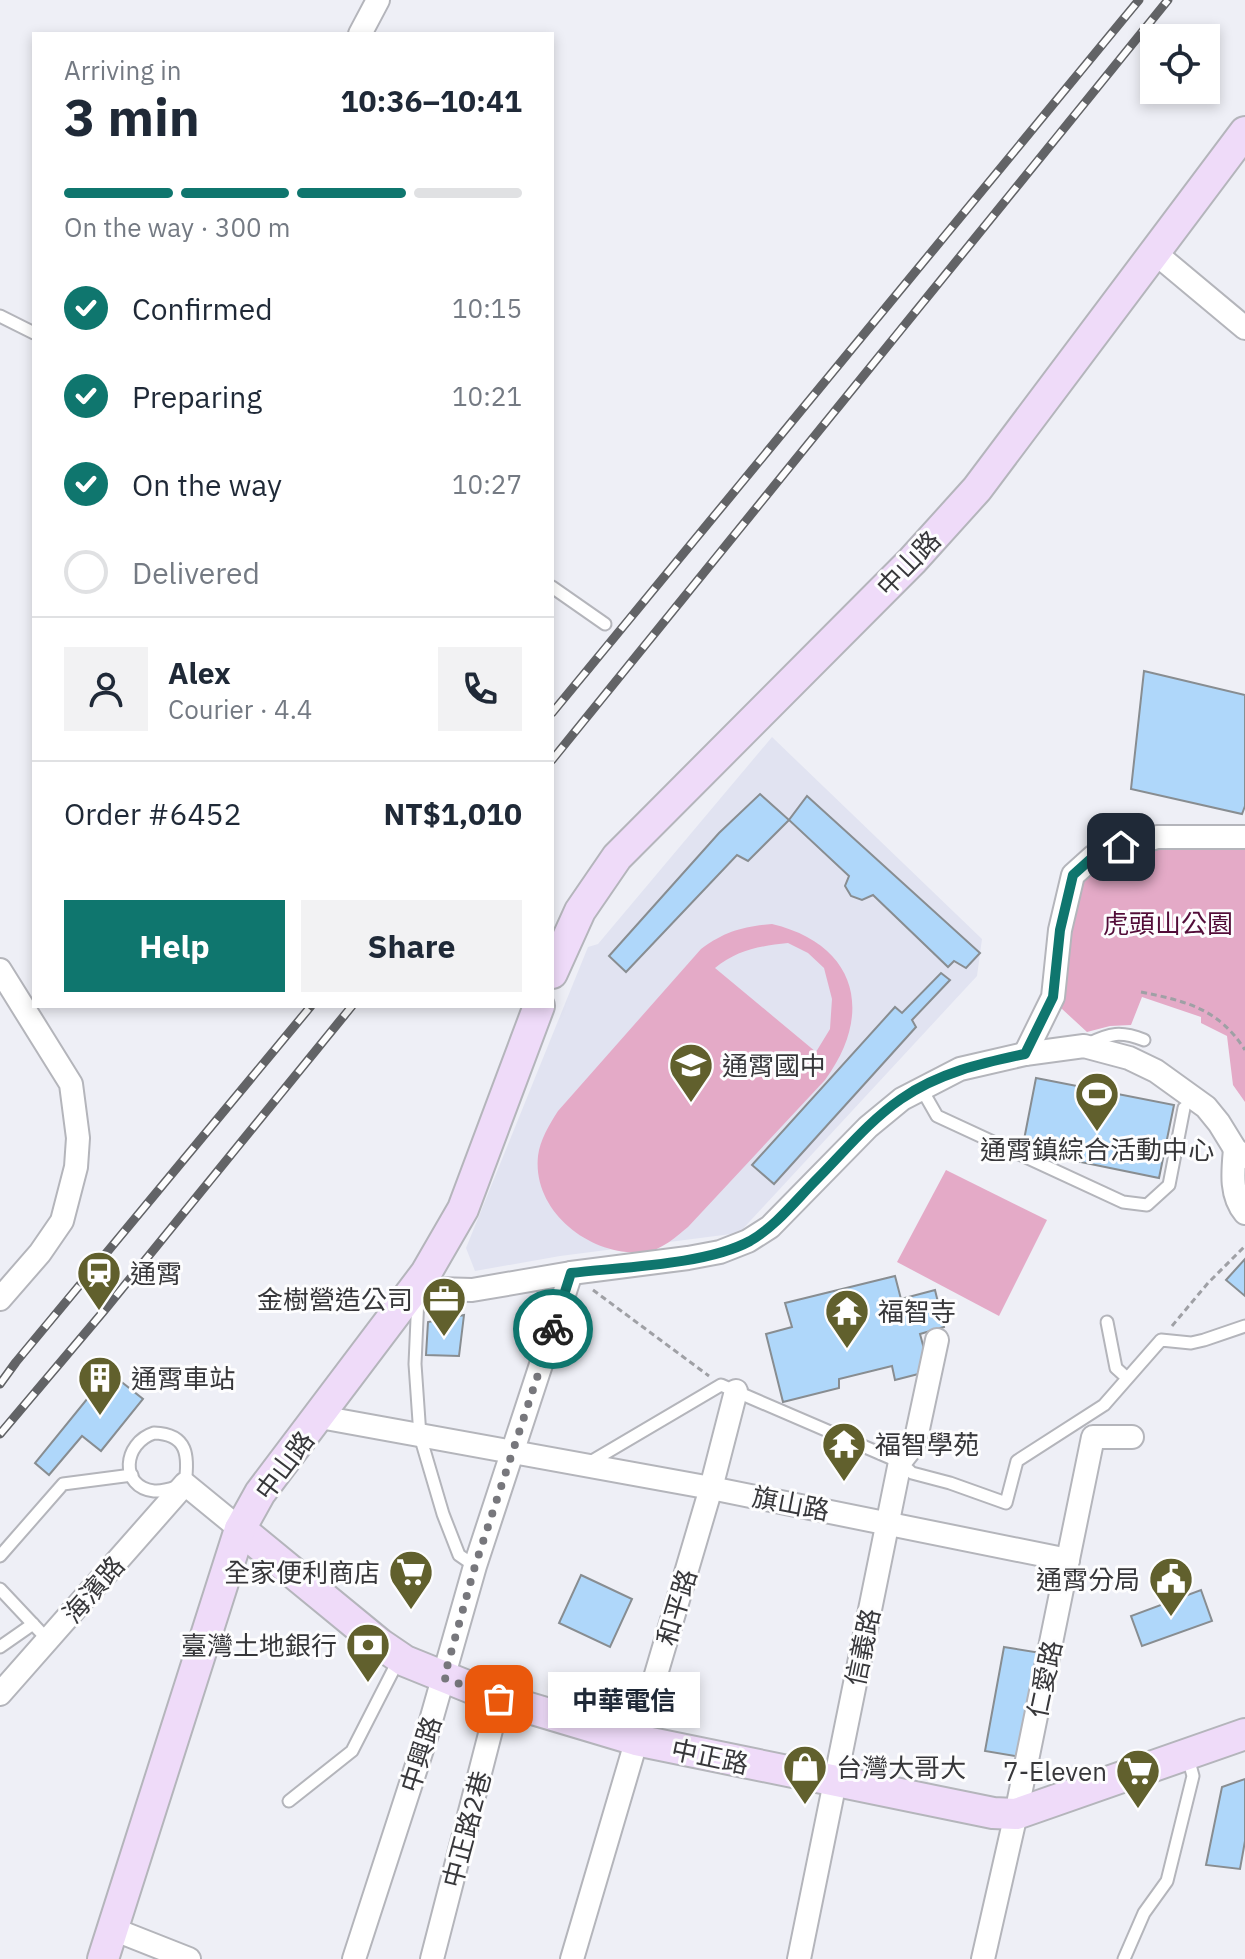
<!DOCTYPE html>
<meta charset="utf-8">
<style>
:root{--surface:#fff;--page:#f2f2f3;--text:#1f2937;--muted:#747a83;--line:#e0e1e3;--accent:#0f766e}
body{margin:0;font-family:"IBM Plex Sans","Noto Sans TC",sans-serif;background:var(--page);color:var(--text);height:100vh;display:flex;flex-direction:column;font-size:30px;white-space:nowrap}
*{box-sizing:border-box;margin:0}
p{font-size:26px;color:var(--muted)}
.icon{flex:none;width:44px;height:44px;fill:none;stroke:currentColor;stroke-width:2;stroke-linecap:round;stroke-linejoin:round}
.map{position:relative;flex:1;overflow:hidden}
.sheet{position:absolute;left:32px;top:32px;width:522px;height:976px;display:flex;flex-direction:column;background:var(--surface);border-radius:0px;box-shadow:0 4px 12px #0003}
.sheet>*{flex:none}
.fabs{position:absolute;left:1140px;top:24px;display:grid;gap:16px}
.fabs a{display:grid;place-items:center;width:80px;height:80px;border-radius:0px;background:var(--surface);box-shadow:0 4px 12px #0003;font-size:40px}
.pin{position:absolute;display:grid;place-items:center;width:68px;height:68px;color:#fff;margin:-34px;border-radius:16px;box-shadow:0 4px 12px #0006}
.courier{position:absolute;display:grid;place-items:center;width:80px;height:80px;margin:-40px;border:6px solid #0f766e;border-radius:50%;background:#fff;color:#222;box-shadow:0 2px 10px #0007}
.bubble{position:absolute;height:56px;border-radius:0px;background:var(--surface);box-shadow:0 4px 12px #0003;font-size:26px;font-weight:700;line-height:56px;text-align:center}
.headline em{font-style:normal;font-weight:700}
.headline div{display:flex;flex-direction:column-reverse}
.headline{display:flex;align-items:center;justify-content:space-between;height:136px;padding:0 32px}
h1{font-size:52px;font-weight:700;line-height:60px}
.bar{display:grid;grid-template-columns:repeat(4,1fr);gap:12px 8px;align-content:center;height:96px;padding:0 32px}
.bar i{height:10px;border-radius:6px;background:var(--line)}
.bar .current{background:var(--accent)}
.bar p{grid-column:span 4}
.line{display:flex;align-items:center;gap:20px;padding:0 32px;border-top:2px solid var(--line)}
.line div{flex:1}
.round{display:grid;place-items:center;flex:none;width:84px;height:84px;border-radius:0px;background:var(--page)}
ol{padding:0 32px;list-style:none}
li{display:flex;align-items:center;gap:24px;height:88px}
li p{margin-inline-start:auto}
li .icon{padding:8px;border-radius:50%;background:var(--accent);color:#fff;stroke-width:4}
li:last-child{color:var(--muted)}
li i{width:44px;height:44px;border:4px solid var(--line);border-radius:50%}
.button{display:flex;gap:16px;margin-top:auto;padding:16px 32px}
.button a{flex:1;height:92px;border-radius:0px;background:var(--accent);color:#fff;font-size:32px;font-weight:700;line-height:92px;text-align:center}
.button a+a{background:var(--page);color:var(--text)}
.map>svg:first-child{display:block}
.built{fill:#e1e3f1}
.green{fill:#e4aac7;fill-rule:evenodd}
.building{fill:#afd7fa;stroke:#888d91;stroke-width:2}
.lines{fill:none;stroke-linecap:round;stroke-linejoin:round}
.lane-casing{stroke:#b4b5bb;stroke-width:15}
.street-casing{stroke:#b4b5bb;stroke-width:26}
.secondary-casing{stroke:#b4b5bb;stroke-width:34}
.path{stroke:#9fa0a5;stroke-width:3;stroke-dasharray:6 4;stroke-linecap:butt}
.lane{stroke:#fff;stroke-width:11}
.street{stroke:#fff;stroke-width:22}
.secondary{stroke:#efdbf9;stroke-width:30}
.rail-casing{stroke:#626366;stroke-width:9}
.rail{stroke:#fdfdfe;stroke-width:6;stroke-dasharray:18;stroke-linecap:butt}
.done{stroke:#77777c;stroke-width:8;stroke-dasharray:0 14.4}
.route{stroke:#0f766e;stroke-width:10}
.labels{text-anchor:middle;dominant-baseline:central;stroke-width:6;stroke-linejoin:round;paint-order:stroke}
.street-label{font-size:26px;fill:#37373a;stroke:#fdfdfe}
.park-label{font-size:26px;fill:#520c38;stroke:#fdfdfe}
.poi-label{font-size:26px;fill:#37373a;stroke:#fdfdfe;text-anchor:start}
</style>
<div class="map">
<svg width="1245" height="1959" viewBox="0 0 1245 1959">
<rect width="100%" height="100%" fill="#eeeff6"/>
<!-- built -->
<path class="built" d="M772,737l210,202 -5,37 -238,257 -179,23 -85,15 -9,-23 122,-301 10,-3z"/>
<!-- green -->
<g class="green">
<path d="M1245,839v263l-12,-17 -6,-49 -26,-13v-6l-59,-20 -11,28 -21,1 -23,6 -26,-24 11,-109 18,-30 51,-20z"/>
<path d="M772,924c84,20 103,88 53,156l-137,147c-12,10 -26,23 -43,25 -52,6 -113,-39 -107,-96 2,-16 11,-31 20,-45l143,-162c25,-18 41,-22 71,-25zM788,943l20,10 16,15 8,31 -2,30 -14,23 -101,-84c22,-18 45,-22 73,-25z"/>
<path d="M946,1170l101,50 -48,96 -102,-54z"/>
</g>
<!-- building -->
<g class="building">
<path d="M1144,671l101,24v111l-3,8 -111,-25z"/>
<path d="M760,794l29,26 -41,41 -11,-6 -111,117 -17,-16 110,-123z"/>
<path d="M807,796l173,157 -14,15 -12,-7 -6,6 -75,-72 -11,5 -11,-4 -6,-10 4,-10 -60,-56z"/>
<path d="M941,973l9,7 -38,40 4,7 -142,157 -22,-19 143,-158 7,6z"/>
<path d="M1036,1078l138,27 -15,73 -137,-28z"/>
<path d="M1245,1259v37l-19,-16z"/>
<path d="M895,1276l6,23 34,-9 9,37 -24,7 10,37 -35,9 -3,-14 -53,13v9l-56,14 -17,-68 26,-7 -7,-24z"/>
<path d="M464,1315l-5,41 -33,-1 2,-33z"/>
<path d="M109,1372l34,27 -42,52 -19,-15 -33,39 -14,-12z"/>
<path d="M581,1575l51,24 -22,48 -51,-24z"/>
<path d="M1201,1590l11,31 -70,25 -11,-30z"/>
<path d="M1004,1647l37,6 -20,104 -36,-6z"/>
<path d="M1245,1779v62l-5,28 -34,-4 16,-78z"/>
</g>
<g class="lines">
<!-- lane casing -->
<g class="lane-casing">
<g id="lane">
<path d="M0,316l34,17"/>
<path d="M552,587l53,37"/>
<path d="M1088,1044c22,-11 33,-13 56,-4"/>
<path d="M921,1088l16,28 186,86 24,3 22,-20 15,-77"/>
<path d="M418,1296l-3,68 5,72 23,78 16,41 16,11"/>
<path d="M1107,1322l9,46 10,9"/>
<path d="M154,1433c34,1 35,23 31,51 -11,3 -19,8 -31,7 -35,-4 -31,-48 0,-58z"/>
<path d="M587,1464l134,-79 179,77 12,11 38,10 56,20 11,-42 87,-56 57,-65 30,3 13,-3 41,-14"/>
<path d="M0,1556l63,-72 69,-9"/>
<path d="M0,1589l48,51"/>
<path d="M0,1647l33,-23"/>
<path d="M289,1801l63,-50 47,-92"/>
<path d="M1124,1959l20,-46 23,-32 26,-105 -6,-22"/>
</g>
</g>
<!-- street casing -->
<g class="street-casing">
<g id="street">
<path d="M360,34l18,-34"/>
<path d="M1154,252l91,76"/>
<path d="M0,970l71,114 7,54 -2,29 -14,54 -22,32 -40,46"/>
<path d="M1025,1054l28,-57 7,-67 13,-55 20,-18 64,-20h88"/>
<path d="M1235,1149c-2,22 -5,46 10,64"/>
<path d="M420,1280l17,9 35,1 99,-17 117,-15 32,-6 28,-11 22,-14 98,-100 34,-28 58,-30 65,-15 59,-8 45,12 27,13 50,36 13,16 16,26 10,8"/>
<path d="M320,1417l391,71 357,72"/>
<path d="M0,1694l185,-210 55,45"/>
<path d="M113,1929l76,30"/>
<path d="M354,1959l74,-228 47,-165 96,-293"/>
<path d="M432,1959l67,-260"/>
<path d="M572,1959l139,-471 25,-97"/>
<path d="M799,1959l101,-497 15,-19 22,-103"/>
<path d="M983,1959l33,-145 77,-377h39"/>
</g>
</g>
<!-- secondary casing -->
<g class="secondary-casing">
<g id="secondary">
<path d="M552,973l28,-62 37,-54 295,-296 65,-72 268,-357"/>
<path d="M240,1529l140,115 25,17 94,38 137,41 357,73 23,1 229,-80"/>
<path d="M103,1959l137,-430 20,-36 166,-220 37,-64 76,-203"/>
</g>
</g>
<!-- path -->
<g class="path">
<path d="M1141,992c45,9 78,17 104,58"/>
<path d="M593,1290l116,86"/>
<path d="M1172,1326l36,-43 37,-37"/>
</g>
<!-- lane -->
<use href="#lane" class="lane"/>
<!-- street -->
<use href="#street" class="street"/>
<!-- secondary -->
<use href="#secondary" class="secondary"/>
<!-- rail casing -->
<g class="rail-casing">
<g id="rail">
<path d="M552,713l587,-713"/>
<path d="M552,760l616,-760"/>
<path d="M0,1384l16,-22 295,-356"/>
<path d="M0,1434l103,-122 249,-306"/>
</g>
</g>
<!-- rail -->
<use href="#rail" class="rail"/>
</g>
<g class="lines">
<!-- done -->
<path class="done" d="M499,1699l-55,-21 31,-112 78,-237"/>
<!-- route -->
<path class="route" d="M553,1329l18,-56c50,-6 135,-8 179,-32 26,-15 46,-41 67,-62 27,-27 52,-58 84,-80 37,-26 81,-36 124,-45l28,-57 7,-67 13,-55 20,-18 28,-10"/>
</g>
<!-- icons -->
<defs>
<g id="school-pin" transform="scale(2.3)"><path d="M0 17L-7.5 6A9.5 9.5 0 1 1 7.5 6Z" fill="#61602d" stroke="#fdfdfe"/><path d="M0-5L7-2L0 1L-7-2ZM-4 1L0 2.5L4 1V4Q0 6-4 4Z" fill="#fff"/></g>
<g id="stadium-pin" transform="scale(2.3)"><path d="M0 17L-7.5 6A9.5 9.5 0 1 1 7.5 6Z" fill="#61602d" stroke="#fdfdfe"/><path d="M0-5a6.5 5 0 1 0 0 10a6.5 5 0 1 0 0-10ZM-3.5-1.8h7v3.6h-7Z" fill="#fff"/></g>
<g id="station-pin" transform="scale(2.3)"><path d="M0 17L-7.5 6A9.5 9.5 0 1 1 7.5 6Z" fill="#61602d" stroke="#fdfdfe"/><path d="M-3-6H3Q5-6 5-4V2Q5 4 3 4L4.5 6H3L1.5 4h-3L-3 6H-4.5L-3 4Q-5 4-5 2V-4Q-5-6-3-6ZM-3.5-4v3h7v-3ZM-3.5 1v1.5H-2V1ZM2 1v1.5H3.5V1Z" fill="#fff"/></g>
<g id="office-pin" transform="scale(2.3)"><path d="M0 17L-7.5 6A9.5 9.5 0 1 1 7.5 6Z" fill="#61602d" stroke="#fdfdfe"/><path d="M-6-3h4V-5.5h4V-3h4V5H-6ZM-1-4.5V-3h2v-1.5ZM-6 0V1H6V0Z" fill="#fff"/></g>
<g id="temple-pin" transform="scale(2.3)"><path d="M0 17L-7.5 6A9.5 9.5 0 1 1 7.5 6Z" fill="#61602d" stroke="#fdfdfe"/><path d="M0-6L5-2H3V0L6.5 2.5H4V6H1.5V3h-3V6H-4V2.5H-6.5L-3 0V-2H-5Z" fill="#fff"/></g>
<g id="building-pin" transform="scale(2.3)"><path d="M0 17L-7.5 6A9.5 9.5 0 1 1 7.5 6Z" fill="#61602d" stroke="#fdfdfe"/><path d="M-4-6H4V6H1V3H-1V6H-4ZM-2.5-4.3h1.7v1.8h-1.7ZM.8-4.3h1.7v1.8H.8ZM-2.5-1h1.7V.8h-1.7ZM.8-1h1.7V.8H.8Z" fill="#fff"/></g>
<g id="supermarket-pin" transform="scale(2.3)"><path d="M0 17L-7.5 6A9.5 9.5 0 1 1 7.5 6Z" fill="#61602d" stroke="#fdfdfe"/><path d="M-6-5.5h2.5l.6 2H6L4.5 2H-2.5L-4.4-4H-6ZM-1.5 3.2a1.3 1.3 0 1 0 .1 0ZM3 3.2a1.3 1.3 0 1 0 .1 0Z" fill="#fff"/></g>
<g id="civic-pin" transform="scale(2.3)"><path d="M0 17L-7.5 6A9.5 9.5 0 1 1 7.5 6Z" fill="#61602d" stroke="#fdfdfe"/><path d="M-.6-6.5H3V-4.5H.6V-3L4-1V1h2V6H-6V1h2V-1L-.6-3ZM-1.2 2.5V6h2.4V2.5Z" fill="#fff"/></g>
<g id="bank-pin" transform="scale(2.3)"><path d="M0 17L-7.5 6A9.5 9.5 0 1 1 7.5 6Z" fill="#61602d" stroke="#fdfdfe"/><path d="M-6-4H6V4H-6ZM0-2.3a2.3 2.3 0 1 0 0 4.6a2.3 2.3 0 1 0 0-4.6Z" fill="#fff"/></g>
<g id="shop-pin" transform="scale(2.3)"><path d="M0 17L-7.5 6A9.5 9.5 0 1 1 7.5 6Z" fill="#61602d" stroke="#fdfdfe"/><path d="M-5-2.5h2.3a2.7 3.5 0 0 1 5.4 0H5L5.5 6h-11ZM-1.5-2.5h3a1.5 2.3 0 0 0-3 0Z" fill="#fff"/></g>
</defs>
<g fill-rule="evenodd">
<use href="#school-pin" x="691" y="1065"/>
<use href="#stadium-pin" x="1097" y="1094"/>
<use href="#station-pin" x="99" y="1273"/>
<use href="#office-pin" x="444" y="1299"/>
<use href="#temple-pin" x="847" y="1311"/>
<use href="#building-pin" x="100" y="1378"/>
<use href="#temple-pin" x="844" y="1444"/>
<use href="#supermarket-pin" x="411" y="1572"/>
<use href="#civic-pin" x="1171" y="1579"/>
<use href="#bank-pin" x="368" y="1645"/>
<use href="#shop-pin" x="805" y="1767"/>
<use href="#supermarket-pin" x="1138" y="1771"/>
</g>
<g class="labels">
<!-- street labels -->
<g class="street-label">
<text transform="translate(908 563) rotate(-46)">中山路</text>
<text transform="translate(284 1465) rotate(-53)">中山路</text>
<text transform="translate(791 1503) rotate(11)">旗山路</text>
<text transform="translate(93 1589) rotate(-49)">海濱路</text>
<text transform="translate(676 1607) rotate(-73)">和平路</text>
<text transform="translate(862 1647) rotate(-78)">信義路</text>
<text transform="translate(1044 1679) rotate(-78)">仁愛路</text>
<text transform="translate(420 1754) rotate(-72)">中興路</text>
<text transform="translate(710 1756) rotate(12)">中正路</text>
<text transform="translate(466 1829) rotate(-75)">中正路2巷</text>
</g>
<!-- park labels -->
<g class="park-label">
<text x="1168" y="923">虎頭山公園</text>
</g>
<!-- poi labels -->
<g class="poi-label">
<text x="722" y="1065">通霄國中</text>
<text x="1097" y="1149" text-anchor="middle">通霄鎮綜合活動中心</text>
<text x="130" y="1273">通霄</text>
<text x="413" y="1299" text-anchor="end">金樹營造公司</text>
<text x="878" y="1311">福智寺</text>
<text x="131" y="1378">通霄車站</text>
<text x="875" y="1444">福智學苑</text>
<text x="380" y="1572" text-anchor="end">全家便利商店</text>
<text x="1140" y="1579" text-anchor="end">通霄分局</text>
<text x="337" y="1645" text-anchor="end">臺灣土地銀行</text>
<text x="836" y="1767">台灣大哥大</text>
<text x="1107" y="1771" text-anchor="end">7-Eleven</text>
</g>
</g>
</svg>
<div class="fabs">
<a><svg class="icon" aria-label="locate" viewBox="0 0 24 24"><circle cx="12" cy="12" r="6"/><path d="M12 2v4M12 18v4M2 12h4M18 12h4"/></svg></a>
</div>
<div class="pin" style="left:499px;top:1699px;background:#ea580c"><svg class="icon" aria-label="bag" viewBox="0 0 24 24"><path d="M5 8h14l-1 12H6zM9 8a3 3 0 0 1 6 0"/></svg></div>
<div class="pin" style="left:1121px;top:847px;background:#1f2937"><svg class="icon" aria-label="home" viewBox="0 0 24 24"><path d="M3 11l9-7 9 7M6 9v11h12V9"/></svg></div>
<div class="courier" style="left:553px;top:1329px"><svg class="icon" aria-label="bike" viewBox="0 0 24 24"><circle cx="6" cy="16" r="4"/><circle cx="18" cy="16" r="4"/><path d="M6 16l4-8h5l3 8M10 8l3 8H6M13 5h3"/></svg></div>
<div class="bubble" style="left:548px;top:1672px;width:152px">中華電信</div>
<section class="sheet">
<div class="headline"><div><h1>3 min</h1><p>Arriving in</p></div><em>10:36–10:41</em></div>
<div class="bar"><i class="current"></i><i class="current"></i><i class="current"></i><i></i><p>On the way · 300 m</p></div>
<ol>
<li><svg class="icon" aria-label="check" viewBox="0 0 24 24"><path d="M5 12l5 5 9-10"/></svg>Confirmed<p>10:15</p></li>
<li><svg class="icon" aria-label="check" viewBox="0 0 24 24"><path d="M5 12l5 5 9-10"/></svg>Preparing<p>10:21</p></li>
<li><svg class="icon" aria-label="check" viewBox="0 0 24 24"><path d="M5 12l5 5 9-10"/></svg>On the way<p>10:27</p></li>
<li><i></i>Delivered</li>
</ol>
<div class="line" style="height:144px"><a class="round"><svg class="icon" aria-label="person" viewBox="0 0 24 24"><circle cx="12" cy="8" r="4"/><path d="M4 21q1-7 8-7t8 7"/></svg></a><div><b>Alex</b><p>Courier · 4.4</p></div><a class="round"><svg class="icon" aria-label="phone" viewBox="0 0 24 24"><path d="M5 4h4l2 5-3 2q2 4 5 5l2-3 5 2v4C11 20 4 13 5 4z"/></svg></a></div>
<div class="line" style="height:104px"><div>Order #6452</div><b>NT$1,010</b></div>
<div class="button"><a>Help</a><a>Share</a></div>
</section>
</div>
